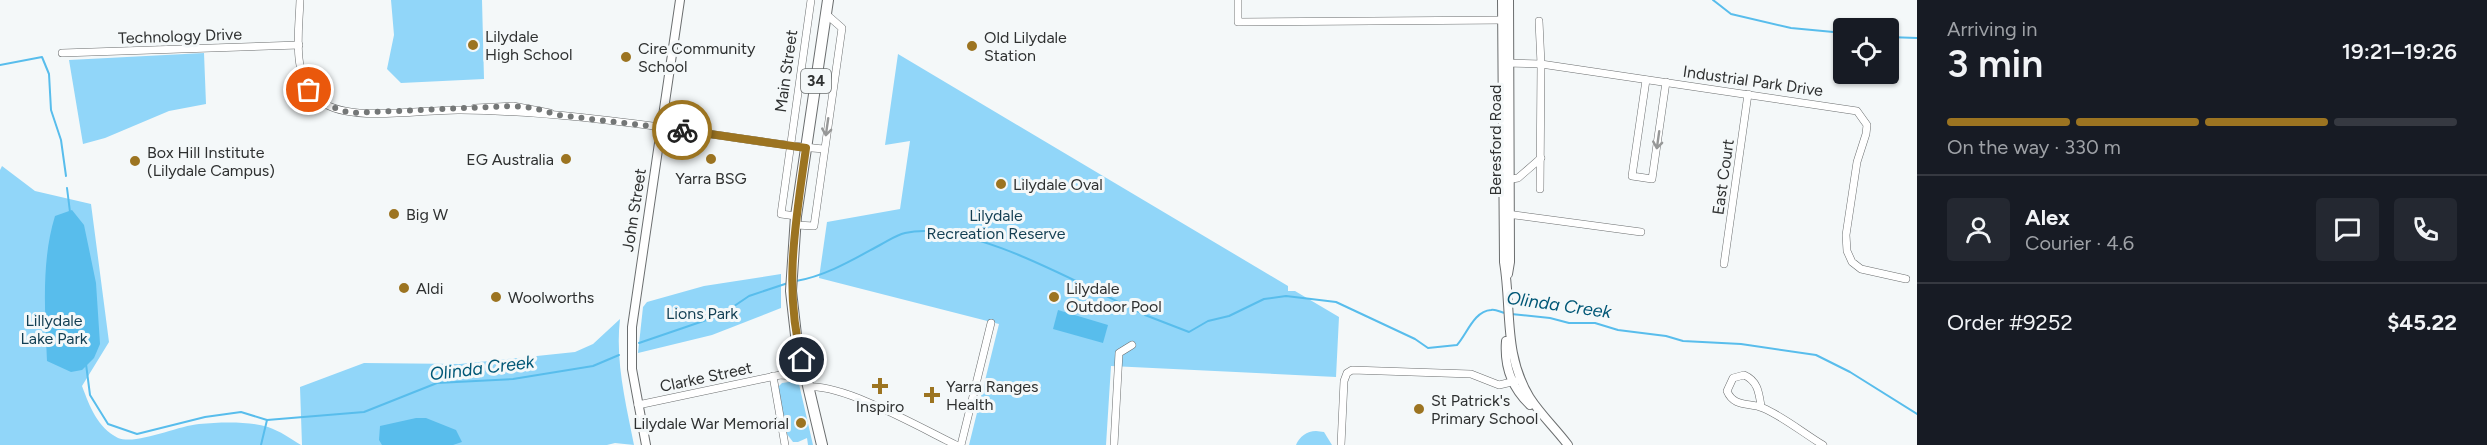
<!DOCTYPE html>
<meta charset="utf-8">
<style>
:root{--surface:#171b24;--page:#242831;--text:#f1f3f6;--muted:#9ea1a6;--line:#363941;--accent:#9c7421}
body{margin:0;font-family:Figtree,sans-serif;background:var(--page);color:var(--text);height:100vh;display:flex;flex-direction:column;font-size:22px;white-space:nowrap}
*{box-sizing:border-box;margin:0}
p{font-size:20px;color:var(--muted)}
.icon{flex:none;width:33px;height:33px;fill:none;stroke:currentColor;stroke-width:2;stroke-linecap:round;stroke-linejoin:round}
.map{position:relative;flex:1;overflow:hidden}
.side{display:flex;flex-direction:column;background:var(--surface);width:570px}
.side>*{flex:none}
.buttons{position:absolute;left:1833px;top:18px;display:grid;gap:12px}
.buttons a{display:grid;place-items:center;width:66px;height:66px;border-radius:6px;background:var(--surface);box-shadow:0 2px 4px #0004;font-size:30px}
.pin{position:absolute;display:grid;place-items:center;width:51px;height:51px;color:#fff;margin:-26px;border:3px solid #fff;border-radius:50%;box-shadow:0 2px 6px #0007}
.courier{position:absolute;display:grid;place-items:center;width:60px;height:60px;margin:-30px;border:4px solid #9c7421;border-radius:50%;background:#fff;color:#222;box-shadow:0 2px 8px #0007}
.summary em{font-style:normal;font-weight:600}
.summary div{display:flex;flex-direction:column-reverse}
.summary{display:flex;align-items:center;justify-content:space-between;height:102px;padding:0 30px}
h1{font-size:39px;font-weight:600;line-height:45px}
.bar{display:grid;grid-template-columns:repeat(4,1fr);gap:9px 6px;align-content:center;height:72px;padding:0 30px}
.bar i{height:8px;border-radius:4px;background:var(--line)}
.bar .current{background:var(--accent)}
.bar p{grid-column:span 4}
.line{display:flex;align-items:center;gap:15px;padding:0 30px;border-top:2px solid var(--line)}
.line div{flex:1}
.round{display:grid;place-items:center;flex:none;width:63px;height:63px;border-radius:6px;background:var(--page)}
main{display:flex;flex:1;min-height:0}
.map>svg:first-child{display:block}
.green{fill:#91d6f9}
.water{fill:#58bdec}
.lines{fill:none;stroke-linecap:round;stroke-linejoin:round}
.stream{stroke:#58bdec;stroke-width:2}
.minor-casing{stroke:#6b6e6f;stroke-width:8}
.major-casing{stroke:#6b6e6f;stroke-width:10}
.highway-casing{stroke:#6b6e6f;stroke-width:12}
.minor{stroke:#fff;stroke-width:7}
.major{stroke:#fff;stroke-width:8}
.highway{stroke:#fff;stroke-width:10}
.oneway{stroke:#979898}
.done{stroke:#747777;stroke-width:6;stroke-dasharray:0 10.8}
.route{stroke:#9c7421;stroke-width:8}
.poi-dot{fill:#9c7421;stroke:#f4f8f9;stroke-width:2}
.labels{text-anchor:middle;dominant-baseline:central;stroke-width:6;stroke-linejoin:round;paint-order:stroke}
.shield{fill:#f4f8f9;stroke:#6a6d6d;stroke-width:1.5}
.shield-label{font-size:15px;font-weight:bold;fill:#2f3131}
.street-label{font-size:16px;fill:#2f3131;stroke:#f4f8f9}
.poi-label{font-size:16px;fill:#2f3131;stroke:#f4f8f9;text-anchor:start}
.park-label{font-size:16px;fill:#133f53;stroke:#f4f8f9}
.water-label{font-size:18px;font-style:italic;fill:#005776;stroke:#f4f8f9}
</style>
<main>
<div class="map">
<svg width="1917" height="445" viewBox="0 0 1917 445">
<rect width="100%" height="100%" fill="#f4f8f9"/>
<!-- green -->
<g class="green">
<path d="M391,0h91l2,79 -83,4 -14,-14 7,-34z"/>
<path d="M204,53l2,51 -37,7 -64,27 -22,6 -14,-84z"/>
<path d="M898,54l390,232v5h7l44,26 -3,60 -225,-11 -5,79h-137l30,-121 -180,-46 8,-56 73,-13 10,-68 -25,4z"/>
<path d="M2,166l33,25 56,13 18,138 -27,44c8,21 15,41 36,52 19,7 59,-12 81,-14 22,-2 48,-3 69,3 12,4 23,12 33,18h-301v-275z"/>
<path d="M781,274v34l-69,27 -74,18 5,-46 4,-5 57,-16z"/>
<path d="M620,319c-5,42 6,85 14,126l-19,-2 -8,2h-305l-2,-58 64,-24 96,1 115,-12 18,-8z"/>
<path d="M795,381l4,3 14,61h-5l-1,-7 -9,4h-5l-6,-8 -9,-47 4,-4z"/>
<path d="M1316,431l8,1 8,13h-36c3,-8 11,-14 20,-14z"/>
</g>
<!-- water -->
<g class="water">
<path d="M72,210l12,15 5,24 7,34 4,61 -6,14 -12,12 -11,2 -24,-11c-2,-48 -6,-100 8,-145z"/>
<path d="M1058,310l50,15 -5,18 -50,-14z"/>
<path d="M416,418h10l30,12 6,12 -9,3h-71l-3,-5 1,-14z"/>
</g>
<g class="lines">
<!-- stream -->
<g class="stream">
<path d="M1713,0l18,14 60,14 53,5"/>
<path d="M1888,37l29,1"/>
<path d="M0,65l42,-8 7,17 2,36 10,30 5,36"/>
<path d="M67,188l3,24"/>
<path d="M796,281c30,-5 58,-22 84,-36 8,-4 16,-10 25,-12 62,-15 178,53 236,80"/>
<path d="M1511,314l39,4 19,5h26l23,7 48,6 17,5 58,3 75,11 34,17 67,42"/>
<path d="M1145,315l44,17 19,-11 21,-5 35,-17 22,-3 50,6 79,37 13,9 29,-3c10,-11 17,-34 34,-35 5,-1 9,2 14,3"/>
<path d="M639,343l82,-28 28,-19 39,-13"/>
<path d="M86,364l4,31 18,29 29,10 68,-17 36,-5 26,8"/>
<path d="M261,445l6,-25 97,-8 73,-29 76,-4 80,-13 26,-11"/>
</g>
<!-- minor casing -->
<g class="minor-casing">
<g id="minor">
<path d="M300,0c-1,34 -10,79 22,102 29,21 102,7 139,8 81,1 161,11 241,23 40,5 81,13 122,16"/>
<path d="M1238,0v22l269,-2"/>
<path d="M1539,21l2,43 -1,125"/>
<path d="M62,53l237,-8"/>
<path d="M1505,63l36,1 316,47 10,14 -1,9 -9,28 -11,73 1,16 5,11 9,7 45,10"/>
<path d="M1646,80l-14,96 20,3 14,-97"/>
<path d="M475,108l38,-2 37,7"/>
<path d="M1506,180l12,-2 23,-20"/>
<path d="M1507,214l134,18"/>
<path d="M796,216l-15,-2 30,-214"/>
<path d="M796,225l18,1 28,-198 -16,-14"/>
<path d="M1724,264l24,-170"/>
<path d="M780,375l26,2"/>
<path d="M773,376l12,69"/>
<path d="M808,387c36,-3 113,41 148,58"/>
<path d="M638,405l142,-30 22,-14"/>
<path d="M1761,406c-2,-13 -3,-25 -17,-31l-11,3 -6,13c7,17 23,11 36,17 21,9 40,25 60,37"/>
<path d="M961,445l30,-122"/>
<path d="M1114,445l5,-92 13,-8"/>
<path d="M1341,445l3,-64 3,-8 5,-3 119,4 28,11 17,-4"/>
</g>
</g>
<!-- major casing -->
<g class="major-casing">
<g id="major">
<path d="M1502,0l2,262c8,47 -1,92 26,136 11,17 26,31 38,47"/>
<path d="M1508,274l2,-12 -1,-262"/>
<path d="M1506,341c-2,25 6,47 24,64"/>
<path d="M646,445l-14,-76v-42l48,-327"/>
</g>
</g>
<!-- highway casing -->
<g class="highway-casing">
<path id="highway" d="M822,445l-26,-110 -5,-44 5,-75 32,-216"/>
</g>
<!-- minor -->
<use href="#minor" class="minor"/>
<!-- major -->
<use href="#major" class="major"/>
<!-- highway -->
<use href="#highway" class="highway"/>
</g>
<!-- one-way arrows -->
<defs><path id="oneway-shaft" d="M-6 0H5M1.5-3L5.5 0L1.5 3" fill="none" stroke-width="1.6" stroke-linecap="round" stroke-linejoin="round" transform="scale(1.5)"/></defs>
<g class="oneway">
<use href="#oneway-shaft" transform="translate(827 127) rotate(98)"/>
<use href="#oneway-shaft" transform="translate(1658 140) rotate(98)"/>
</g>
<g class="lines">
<!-- done -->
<path class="done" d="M309,90l17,15 24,8 163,-7 21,2 24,7 124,15"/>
<!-- route -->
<path class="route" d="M682,130l124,18c-10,72 -23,140 -4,212"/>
</g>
<!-- markers -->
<g class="poi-dot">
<circle cx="473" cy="45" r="6"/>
<circle cx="972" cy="46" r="6"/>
<circle cx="626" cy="57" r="6"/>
<circle cx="566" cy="159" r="6"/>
<circle cx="711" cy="159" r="6"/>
<circle cx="135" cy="161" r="6"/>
<circle cx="1001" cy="184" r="6"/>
<circle cx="394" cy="214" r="6"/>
<circle cx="404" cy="288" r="6"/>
<circle cx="496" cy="297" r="6"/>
<circle cx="1054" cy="297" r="6"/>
<path d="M877 377h6v6h6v6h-6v6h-6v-6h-6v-6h6z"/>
<path d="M929 386h6v6h6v6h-6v6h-6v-6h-6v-6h6z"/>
<circle cx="1419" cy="409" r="6"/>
<circle cx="801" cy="423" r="6"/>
</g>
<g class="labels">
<!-- shield labels -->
<rect class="shield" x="801" y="69" width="30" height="24" rx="4.5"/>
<g class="shield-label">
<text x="816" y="81">34</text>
</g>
<!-- street labels -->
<g class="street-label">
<text transform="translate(180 36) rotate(-2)">Technology Drive</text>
<text transform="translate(786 71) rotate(-82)">Main Street</text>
<text transform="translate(1753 81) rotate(8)">Industrial Park Drive</text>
<text transform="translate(1495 140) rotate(-90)">Beresford Road</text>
<text transform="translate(1723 177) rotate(-82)">East Court</text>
<text transform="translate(634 210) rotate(-81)">John Street</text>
<text transform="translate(706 377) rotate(-12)">Clarke Street</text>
</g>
<!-- poi labels -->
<g class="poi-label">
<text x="485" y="36">Lilydale<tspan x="485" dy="18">High School</tspan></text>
<text x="984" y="37">Old Lilydale<tspan x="984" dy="18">Station</tspan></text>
<text x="638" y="48">Cire Community<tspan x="638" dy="18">School</tspan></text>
<text x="147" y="152">Box Hill Institute<tspan x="147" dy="18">(Lilydale Campus)</tspan></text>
<text x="554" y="159" text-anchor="end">EG Australia</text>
<text x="711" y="178" text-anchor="middle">Yarra BSG</text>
<text x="1013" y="184">Lilydale Oval</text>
<text x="406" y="214">Big W</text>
<text x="416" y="288">Aldi</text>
<text x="1066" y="288">Lilydale<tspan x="1066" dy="18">Outdoor Pool</tspan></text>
<text x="508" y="297">Woolworths</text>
<text x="946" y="386">Yarra Ranges<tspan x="946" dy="18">Health</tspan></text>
<text x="1431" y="400">St Patrick's<tspan x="1431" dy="18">Primary School</tspan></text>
<text x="880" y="406" text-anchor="middle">Inspiro</text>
<text x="789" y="423" text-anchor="end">Lilydale War Memorial</text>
</g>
<!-- park labels -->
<g class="park-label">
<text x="996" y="215">Lilydale<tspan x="996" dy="18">Recreation Reserve</tspan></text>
<text x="702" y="313">Lions Park</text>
<text x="54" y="320">Lillydale<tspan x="54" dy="18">Lake Park</tspan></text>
</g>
<!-- water labels -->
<g class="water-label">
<text transform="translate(1559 305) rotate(8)">Olinda Creek</text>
<text transform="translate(482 368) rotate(-7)">Olinda Creek</text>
</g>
</g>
</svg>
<div class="buttons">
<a><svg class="icon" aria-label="locate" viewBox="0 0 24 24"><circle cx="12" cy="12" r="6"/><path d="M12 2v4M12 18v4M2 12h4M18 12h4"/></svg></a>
</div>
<div class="pin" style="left:309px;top:90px;background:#ea580c"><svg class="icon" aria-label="bag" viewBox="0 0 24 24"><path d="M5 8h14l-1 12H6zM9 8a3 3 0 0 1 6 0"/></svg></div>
<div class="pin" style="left:802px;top:360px;background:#1f2937"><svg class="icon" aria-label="home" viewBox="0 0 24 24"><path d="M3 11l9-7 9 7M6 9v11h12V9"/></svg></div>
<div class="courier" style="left:682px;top:130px"><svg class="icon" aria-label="bike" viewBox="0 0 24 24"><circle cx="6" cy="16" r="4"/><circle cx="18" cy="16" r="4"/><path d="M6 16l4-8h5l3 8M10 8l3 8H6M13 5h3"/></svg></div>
</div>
<section class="side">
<div class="summary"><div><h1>3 min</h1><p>Arriving in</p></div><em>19:21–19:26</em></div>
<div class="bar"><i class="current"></i><i class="current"></i><i class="current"></i><i></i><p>On the way · 330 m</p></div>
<div class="line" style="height:108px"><a class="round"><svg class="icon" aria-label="person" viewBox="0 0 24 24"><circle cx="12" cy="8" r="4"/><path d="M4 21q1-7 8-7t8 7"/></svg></a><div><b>Alex</b><p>Courier · 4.6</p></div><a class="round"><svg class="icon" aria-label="chat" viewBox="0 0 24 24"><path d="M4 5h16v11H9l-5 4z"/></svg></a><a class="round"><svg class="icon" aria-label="phone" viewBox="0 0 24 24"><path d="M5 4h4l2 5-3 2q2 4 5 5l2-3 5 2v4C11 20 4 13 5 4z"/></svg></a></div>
<div class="line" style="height:78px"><div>Order #9252</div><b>$45.22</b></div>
</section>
</main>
